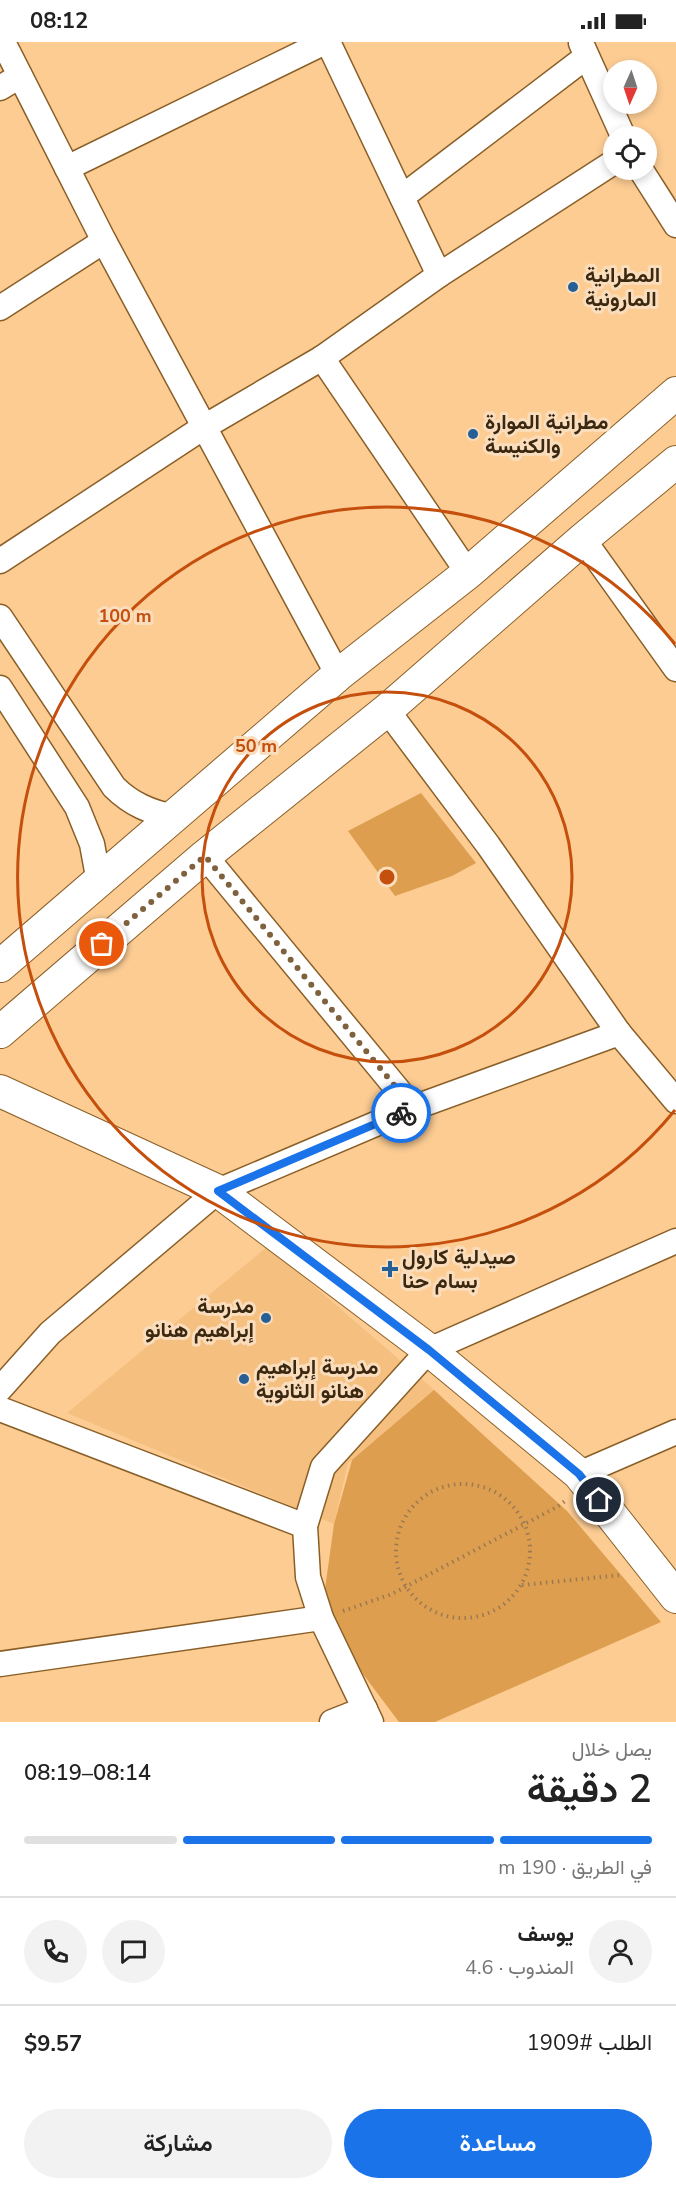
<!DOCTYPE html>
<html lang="ar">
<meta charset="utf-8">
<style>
:root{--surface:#fff;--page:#f2f2f2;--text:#222;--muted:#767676;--line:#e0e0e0;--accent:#1a73e8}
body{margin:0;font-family:"Nunito Sans",Vazirmatn,sans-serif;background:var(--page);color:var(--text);direction:rtl;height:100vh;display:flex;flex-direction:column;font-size:22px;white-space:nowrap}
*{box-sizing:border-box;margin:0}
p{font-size:20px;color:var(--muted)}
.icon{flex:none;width:33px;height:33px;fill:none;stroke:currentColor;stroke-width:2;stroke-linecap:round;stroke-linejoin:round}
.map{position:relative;height:1680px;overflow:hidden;direction:ltr}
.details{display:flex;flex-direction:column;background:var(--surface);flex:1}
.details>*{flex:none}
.needle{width:39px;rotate:183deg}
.tools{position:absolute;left:603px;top:18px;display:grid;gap:12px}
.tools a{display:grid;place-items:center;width:54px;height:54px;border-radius:50%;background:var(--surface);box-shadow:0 3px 9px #0003;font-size:30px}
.pin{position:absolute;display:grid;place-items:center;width:51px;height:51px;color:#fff;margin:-26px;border:3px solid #fff;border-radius:50%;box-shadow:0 2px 6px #0007}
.courier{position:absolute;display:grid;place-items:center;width:60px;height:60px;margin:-30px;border:4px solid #1a73e8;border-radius:50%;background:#fff;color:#222;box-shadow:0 2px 8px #0007}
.headline em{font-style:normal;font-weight:600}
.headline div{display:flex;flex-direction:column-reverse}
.headline{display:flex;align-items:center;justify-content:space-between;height:102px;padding:0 24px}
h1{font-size:39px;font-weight:600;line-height:45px}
.bar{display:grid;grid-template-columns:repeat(4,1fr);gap:9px 6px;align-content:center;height:72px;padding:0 24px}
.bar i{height:8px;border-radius:4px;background:var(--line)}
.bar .on{background:var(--accent)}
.bar p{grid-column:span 4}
.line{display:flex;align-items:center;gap:15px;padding:0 24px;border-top:2px solid var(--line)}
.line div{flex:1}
.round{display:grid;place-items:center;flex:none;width:63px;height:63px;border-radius:32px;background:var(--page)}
.action{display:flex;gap:12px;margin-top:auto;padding:12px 24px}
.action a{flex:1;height:69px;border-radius:36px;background:var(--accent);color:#fff;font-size:24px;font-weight:600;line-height:69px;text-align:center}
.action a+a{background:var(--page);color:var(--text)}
.status{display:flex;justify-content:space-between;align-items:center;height:42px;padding:0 30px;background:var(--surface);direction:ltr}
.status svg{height:16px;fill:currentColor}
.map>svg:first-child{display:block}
.built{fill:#f5bf80}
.green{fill:#dd9e4f}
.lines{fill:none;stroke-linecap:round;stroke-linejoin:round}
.minor-casing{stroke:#8a5f27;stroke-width:27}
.major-casing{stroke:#8a5f27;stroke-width:34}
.path{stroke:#9b7a52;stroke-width:4;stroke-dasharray:1.5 4.5;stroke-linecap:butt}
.minor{stroke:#fff;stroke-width:24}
.major{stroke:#fff;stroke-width:32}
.done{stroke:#7f613e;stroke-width:6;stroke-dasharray:0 10.8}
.route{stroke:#1a73e8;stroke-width:8}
.ring{fill:none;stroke:#c54f0d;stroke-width:3}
.poi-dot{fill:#255f96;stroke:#faddbc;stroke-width:2}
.labels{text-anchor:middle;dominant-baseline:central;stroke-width:6;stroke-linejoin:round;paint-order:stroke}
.poi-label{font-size:21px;font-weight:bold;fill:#3b2811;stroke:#faddbc;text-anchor:start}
.centre{fill:#c54f0d;stroke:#faddbc;stroke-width:3}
.ring-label{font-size:18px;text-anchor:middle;font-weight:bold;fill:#c54f0d;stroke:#faddbc;stroke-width:6;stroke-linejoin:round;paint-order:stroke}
</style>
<div class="status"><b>08:12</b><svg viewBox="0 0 49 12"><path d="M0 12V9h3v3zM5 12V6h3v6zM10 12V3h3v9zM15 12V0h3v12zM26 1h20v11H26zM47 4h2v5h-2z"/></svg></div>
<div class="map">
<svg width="676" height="1680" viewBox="0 0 676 1680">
<rect width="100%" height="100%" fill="#fccc93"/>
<!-- built -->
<path class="built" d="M268,1204l172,149 -92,68 -14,61 -267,-111z"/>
<!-- green -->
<g class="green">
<path d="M421,751l55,70 -24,13 -57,20 -47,-65z"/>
<path d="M434,1348l133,121 94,111 -226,100h-36l-78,-104 13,-94 18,-64z"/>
</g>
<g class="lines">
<!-- minor casing -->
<g class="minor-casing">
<g id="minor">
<path d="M3,0l101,199 234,434"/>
<path d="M328,0l111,233"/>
<path d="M581,1l42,93"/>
<path d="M0,46l20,-12"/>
<path d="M67,126l258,-126"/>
<path d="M641,128l35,55"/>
<path d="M402,155l184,-140"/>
<path d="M0,266l104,-67"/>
<path d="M322,316l146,215"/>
<path d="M583,497l93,130"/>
<path d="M0,519l204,-134 118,-69 117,-83 175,-113"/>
<path d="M0,575l114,170c17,17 36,25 60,30"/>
<path d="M0,646l77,119 15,37 7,38"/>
<path d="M387,668l101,135 131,188 57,68"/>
<path d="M205,814l208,252"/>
<path d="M0,1347l50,-56 168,-142 195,-83 206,-75"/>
<path d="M0,1367l305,117"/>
<path d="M579,1432l97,-42"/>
<path d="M0,1622l321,-46"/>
<path d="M332,1680l33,-13"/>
<path d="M371,1680l-50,-104 -13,-41 -3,-51 18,-59 106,-117 247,-109"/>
</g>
</g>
<!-- major casing -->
<g class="major-casing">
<g id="major">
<path d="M0,924l338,-291 130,-102 208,-180"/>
<path d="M0,990l205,-176 182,-146 196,-171 93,-77"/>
<path d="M0,1049l218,100 211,159 150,124 97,123"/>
</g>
</g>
<!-- path -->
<g class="path">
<circle cx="463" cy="1509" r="67"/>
<path d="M522,1543l99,-10"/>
<path d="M343,1569l49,-17 165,-87 8,-6"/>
</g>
<!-- minor -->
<use href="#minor" class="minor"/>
<!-- major -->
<use href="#major" class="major"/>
</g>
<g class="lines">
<!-- done -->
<path class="done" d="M102,902l103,-88 208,252 -12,5"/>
<!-- route -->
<path class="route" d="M401,1071l-183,78 211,159 150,124 20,26"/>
</g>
<!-- distance rings -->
<g class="ring">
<circle cx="387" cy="835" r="185"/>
<path d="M675 1068A370 370 0 1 1 675 602"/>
</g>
<!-- markers -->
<g class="poi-dot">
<circle cx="573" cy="245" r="6"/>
<circle cx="473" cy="392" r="6"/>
<path d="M387 1218h6v6h6v6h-6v6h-6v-6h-6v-6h6z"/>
<circle cx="266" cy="1276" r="6"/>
<circle cx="244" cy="1337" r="6"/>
</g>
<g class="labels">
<!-- poi labels -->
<g class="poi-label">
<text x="585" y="233">المطرانية<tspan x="585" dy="24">المارونية</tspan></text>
<text x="485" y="380">مطرانية الموارة<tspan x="485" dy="24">والكنيسة</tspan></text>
<text x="402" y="1215">صيدلية كارول<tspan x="402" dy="24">بسام حنا</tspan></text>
<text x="254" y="1264" text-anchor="end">مدرسة<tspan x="254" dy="24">إبراهيم هنانو</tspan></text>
<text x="256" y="1325">مدرسة إبراهيم<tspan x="256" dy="24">هنانو الثانوية</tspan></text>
</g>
</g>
<circle cx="387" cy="835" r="9" class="centre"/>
<g class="ring-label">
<text x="125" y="580">100 m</text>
<text x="256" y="710">50 m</text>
</g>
</svg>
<div class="tools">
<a><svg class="needle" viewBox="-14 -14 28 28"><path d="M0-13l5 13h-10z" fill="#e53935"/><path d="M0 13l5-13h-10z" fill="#767676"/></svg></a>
<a><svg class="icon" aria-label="locate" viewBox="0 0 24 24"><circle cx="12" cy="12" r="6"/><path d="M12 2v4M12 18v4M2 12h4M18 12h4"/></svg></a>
</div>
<div class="pin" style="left:102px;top:902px;background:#ea580c"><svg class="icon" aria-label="bag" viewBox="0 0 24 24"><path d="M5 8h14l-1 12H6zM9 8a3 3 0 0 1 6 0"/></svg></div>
<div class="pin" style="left:599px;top:1458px;background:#1f2937"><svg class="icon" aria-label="home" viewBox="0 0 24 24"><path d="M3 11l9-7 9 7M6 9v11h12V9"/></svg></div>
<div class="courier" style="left:401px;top:1071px"><svg class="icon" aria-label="bike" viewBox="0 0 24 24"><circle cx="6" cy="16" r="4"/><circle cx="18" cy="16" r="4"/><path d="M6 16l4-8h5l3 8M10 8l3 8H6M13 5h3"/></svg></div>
</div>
<section class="details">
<div class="headline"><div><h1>2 دقيقة</h1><p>يصل خلال</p></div><em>08:14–08:19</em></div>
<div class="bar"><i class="on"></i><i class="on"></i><i class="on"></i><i></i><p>في الطريق · 190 m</p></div>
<div class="line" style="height:108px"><a class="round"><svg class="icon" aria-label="person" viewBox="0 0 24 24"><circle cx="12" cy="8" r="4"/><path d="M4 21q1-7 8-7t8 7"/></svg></a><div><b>يوسف</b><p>المندوب · 4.6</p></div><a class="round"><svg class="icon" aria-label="chat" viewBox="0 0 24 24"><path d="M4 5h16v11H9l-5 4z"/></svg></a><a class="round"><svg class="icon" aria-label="phone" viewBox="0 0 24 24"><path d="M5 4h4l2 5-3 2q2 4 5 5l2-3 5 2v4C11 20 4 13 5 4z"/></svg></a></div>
<div class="line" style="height:78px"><div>الطلب #1909</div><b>$9.57</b></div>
<div class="action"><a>مساعدة</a><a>مشاركة</a></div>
</section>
